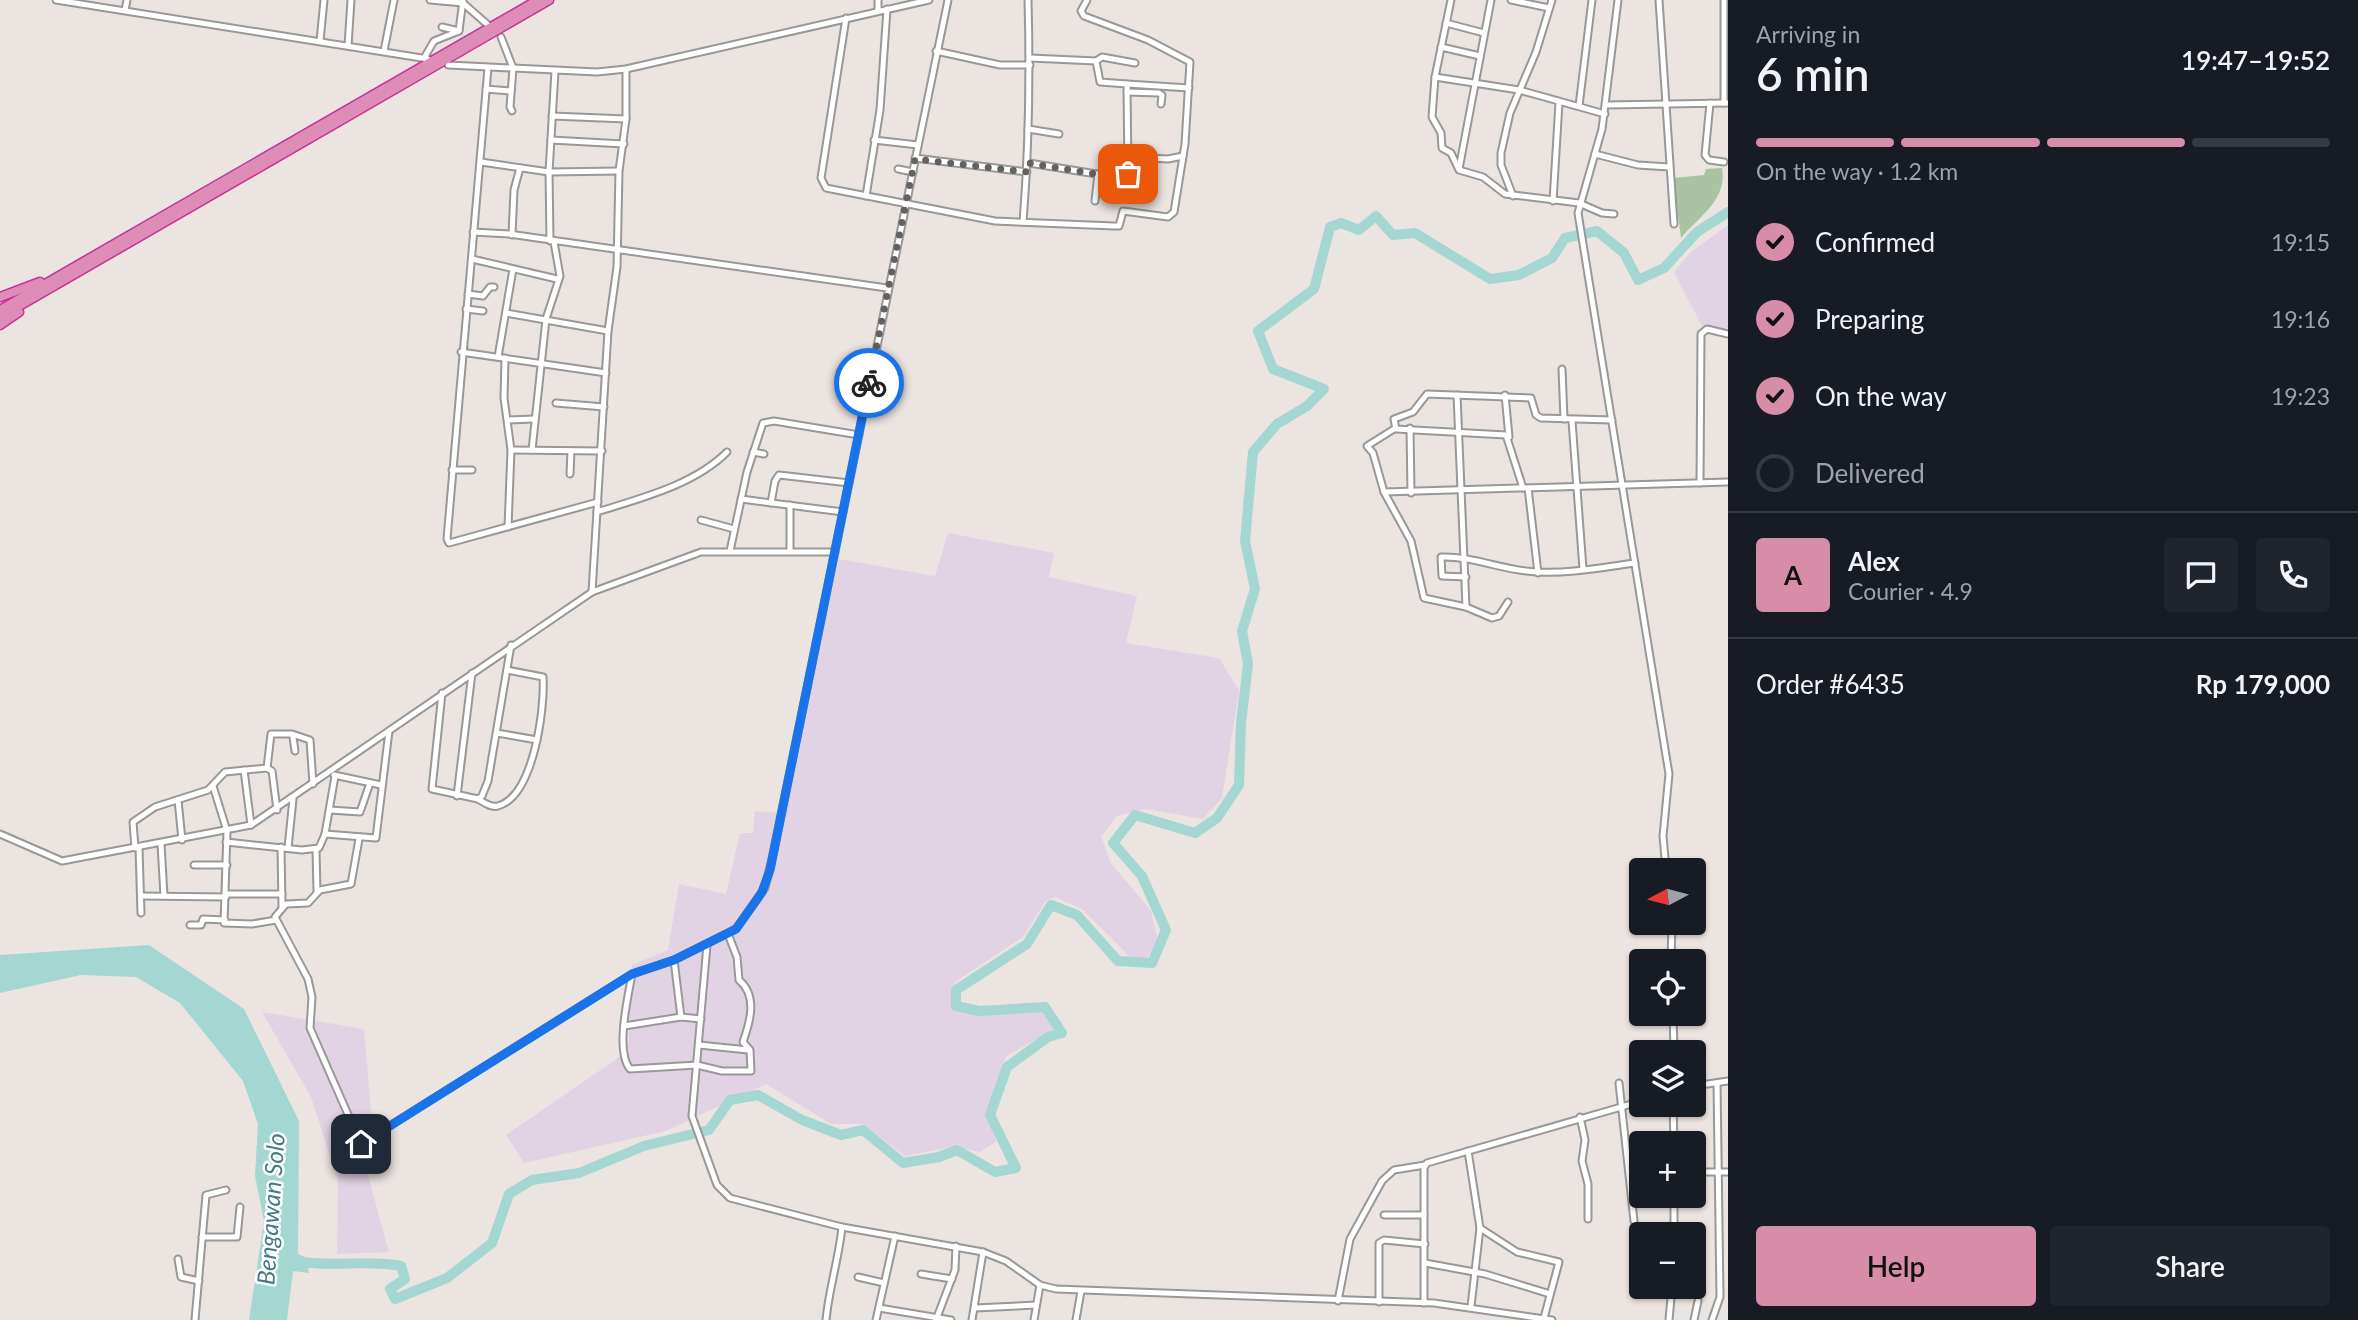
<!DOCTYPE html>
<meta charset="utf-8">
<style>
:root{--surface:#171b24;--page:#20242c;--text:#f1f3f6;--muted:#9ea1a6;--line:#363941;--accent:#d78ca7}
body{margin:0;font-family:Lato,sans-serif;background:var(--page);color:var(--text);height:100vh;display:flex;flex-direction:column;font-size:26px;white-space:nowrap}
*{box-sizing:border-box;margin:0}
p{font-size:23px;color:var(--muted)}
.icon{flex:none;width:38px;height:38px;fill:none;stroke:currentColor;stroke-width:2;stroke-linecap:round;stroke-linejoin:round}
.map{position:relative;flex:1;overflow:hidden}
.side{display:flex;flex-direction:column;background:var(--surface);width:630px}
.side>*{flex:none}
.needle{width:46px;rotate:263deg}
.tools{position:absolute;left:1629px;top:858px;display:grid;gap:14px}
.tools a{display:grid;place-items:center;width:77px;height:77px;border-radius:7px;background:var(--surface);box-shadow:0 2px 5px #0004;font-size:35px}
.pin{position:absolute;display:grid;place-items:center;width:60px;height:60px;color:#fff;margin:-30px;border-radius:14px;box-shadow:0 4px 10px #0006}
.courier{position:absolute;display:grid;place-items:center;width:70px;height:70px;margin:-35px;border:5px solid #1a73e8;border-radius:50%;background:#fff;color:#222;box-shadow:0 2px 9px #0007}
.headline em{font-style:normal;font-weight:600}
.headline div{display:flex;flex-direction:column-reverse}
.headline{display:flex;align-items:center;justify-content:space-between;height:119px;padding:0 28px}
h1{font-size:46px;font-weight:600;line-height:52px}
.bar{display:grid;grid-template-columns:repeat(4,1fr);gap:10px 7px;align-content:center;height:84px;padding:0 28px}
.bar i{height:9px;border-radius:5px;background:var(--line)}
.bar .on{background:var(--accent)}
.bar p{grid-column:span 4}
.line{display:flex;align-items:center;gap:18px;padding:0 28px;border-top:2px solid var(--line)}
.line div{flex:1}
.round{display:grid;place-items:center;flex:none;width:74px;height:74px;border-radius:7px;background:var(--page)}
ol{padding:0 28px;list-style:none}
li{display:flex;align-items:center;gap:21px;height:77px}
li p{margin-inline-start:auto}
li .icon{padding:7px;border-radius:50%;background:var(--accent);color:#111;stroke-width:4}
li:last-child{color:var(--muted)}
li i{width:38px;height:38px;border:4px solid var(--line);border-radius:50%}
.button{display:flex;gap:14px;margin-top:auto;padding:14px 28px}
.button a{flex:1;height:80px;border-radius:7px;background:var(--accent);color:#111;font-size:28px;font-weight:600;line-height:80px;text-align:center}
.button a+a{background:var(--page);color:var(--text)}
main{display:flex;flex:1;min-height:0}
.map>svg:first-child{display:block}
.industrial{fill:#e2d3e4}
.cemetery{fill:#a9c3a3}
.water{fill:#a4d7d1}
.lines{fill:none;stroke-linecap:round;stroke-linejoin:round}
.river{stroke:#a4d7d1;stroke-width:10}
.minor-casing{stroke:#989898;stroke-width:9}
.highway-casing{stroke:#c73097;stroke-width:11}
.minor{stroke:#fff;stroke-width:5}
.highway{stroke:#de8db7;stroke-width:8}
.done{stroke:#646160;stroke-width:7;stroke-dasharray:0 12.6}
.route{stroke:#1a73e8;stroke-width:9}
.labels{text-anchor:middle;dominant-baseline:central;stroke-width:5;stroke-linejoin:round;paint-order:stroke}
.water-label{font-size:24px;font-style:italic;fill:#437a85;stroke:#fff}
</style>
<main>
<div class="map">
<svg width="1728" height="1320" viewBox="0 0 1728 1320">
<rect width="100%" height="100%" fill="#ece4e1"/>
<!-- industrial -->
<g class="industrial">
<path d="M1728,225v109l-24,-4 -30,-58 18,-21z"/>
<path d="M948,533l106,20 -5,24 88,19 -11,47 93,15 20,32 -17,108 -19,21 -58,-10 -28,7 -16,21 10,26 40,48 7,29 -11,18 -17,-1 -48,-48 -27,-12 -10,5 -22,35 -68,45 -2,29 92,1 11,17 -50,27 -18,58 8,28 -16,10 -28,-5 -47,9 -42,-32h-32l-65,-40 -100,47 -142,32 -18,-28 122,-84 4,-86 36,-15 11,-66 47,10 14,-61h13l2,-22 27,2 57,-254 96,17z"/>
<path d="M262,1012l102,17 10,117 -11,11 26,95 -52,2 1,-73 -27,-84z"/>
</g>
<!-- cemetery -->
<path class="cemetery" d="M1722,168c6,32 -24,49 -41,70l-8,-60 31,-3 2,-6z"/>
<!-- water -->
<path class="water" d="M149,945l95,64 55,112 -1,133 9,4 2,15 -16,-2 -6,49h-38l15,-99 -9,-45 3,-52 -15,-43 -63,-78 -44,-26 -55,-2 -81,18v-38z"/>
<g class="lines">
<!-- river -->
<path class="river" d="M296,1261c35,7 70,-2 105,5l4,13 -15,10 5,10 52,-21 45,-35 17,-49 23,-14 47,-7 65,-27 65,-16 21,-30 28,-5 44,25 39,15 22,-5 40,33 36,-6 18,-7 38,22 21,-4 -26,-53 17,-48 41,-30 14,-4 -17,-26 -66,4 -23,-5v-16l71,-46 24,-39 26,10 41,46 34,2 14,-33 -24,-54 -29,-33 22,-28 60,18 22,-15 22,-33 2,-62 7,-59 -6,-33 13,-42 -10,-48 8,-89 24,-28 30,-18 17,-17 -51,-20 -15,-38 56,-42 16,-62 11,-4 18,7 17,-14 17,19 22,-2 75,46 29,-4 33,-17 13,-20 32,-7 27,22 14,27 26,-12 33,-36 31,-20"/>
<!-- minor casing -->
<g class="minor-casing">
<g id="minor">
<path d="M56,0l372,59"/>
<path d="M430,0l33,3 25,22"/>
<path d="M878,0v11"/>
<path d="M1451,0l-16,77 -3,40 9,16 1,15 9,5 8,17 24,7 22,17 74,9 23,10 12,1"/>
<path d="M1511,0l38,8"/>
<path d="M1618,0l-16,129 -24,84 91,561 -6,62 3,34"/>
<path d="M1659,0l15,224"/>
<path d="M1724,0v103"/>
<path d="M125,10l2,-10"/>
<path d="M846,18l-25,160 5,10 169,33 119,5h5l4,-15 45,6 6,-5 11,-68 5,-82 -42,-22 -64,-24 -3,-5 6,-11"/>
<path d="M1446,23l38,10"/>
<path d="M442,27l17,4"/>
<path d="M501,37l12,31 -3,39 2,4"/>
<path d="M320,41l4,-41"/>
<path d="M348,46l3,-46"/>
<path d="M1441,47l39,9"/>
<path d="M384,51l10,-51"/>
<path d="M936,51l64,14h30"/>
<path d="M424,58l10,-17 25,-10 4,-31"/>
<path d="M1096,61l6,-4 33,6"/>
<path d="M448,65l149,7 29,-3 303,-69"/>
<path d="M488,68l-41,471 2,4 149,-41"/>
<path d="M1435,77l84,13 86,24"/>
<path d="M1127,84l62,4"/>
<path d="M486,89l25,2"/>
<path d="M1127,92l32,1 3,2 -1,9"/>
<path d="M1710,103l-5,52 4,5 15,2"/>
<path d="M1606,105l122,-2"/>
<path d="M1579,106l13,-106"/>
<path d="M552,116l74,3"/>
<path d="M1028,129l31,5"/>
<path d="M551,140l73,4"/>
<path d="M874,140l44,5"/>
<path d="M1595,154l43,11 31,2"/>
<path d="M1129,157l39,2 15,-3"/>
<path d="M915,158l112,14"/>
<path d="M481,162l68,10 70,-1"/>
<path d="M1029,163l92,15 7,-4 -1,-90 -27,-2 -4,-21 -66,-3"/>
<path d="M898,169l15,3"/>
<path d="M1459,169l32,-169"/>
<path d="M866,196l14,-86 7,-101"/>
<path d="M1513,196l-12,-31v-12l9,-40 26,-61 16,-52"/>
<path d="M1095,201l3,-27"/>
<path d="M1553,201l6,-98"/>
<path d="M1023,222c6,-74 7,-148 5,-222"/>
<path d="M473,232l36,2 378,54"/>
<path d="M512,235l2,-45 6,-22"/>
<path d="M550,241l-1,-69 6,-101"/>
<path d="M472,259l85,20"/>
<path d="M468,294l15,2 7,-9h4"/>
<path d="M466,309l17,2"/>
<path d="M506,313l102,18"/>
<path d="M461,352l145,21"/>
<path d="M498,357l15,-88"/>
<path d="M505,358l-1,40 7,52 -3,77"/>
<path d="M1562,369l2,50"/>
<path d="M1457,395l9,212"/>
<path d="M1505,395l4,42"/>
<path d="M556,403l48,4"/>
<path d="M508,420l26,-1"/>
<path d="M1572,421l11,148"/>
<path d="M1410,428l1,65"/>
<path d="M1394,429l-27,17 6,7 11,39 344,-10"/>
<path d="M511,450l91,1"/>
<path d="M532,450l14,-131 14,-43 -6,-34"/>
<path d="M753,452l11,2"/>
<path d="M452,470h20"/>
<path d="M570,474l1,-23"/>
<path d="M1700,483l1,-149 6,-5 21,5"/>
<path d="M1523,488l-17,-53 -110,-6 -2,-10 19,-7 14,-18 104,4 5,17 5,3 71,2"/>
<path d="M1528,488l10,85"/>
<path d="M1384,492l27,49 13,57 42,9 26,11 7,-2 9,-14"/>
<path d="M741,499l102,13"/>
<path d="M771,503l4,-22 4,-6 70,8"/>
<path d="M790,505v46"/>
<path d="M597,512c44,-14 97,-27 130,-60"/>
<path d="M701,520l33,9"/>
<path d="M730,551l17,-79 16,-49 11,-2 85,14"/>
<path d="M1466,577l-24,-1 -1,-19c33,-1 63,14 96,15 32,2 66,-5 98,-9"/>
<path d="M592,592l16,-261 9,-64 2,-96 7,-52v-50"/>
<path d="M442,693l-10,96 46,10 4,-3 6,-15 23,-136"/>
<path d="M497,733l40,7"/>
<path d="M293,737l2,14"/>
<path d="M267,768l5,3 5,39"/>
<path d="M244,770l7,55"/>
<path d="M334,775l47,10"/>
<path d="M213,786l14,45 -3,92 28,1 24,-4"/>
<path d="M457,796l15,-123"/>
<path d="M478,799c5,3 13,9 20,7 36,-10 47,-98 45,-129l-36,-7"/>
<path d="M178,800l4,40"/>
<path d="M330,810l30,2 10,-29"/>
<path d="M0,834l62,27 189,-36 341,-233 109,-40h134"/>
<path d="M325,834l51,4 13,-107"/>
<path d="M359,839l-8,45 -31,6 -12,13 -22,1 -11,13 33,62 4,18 -2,31 51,116 271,-170 42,-14 62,-31 29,-41 8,-34 175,-854"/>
<path d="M226,842l76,8 17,-2 6,-14 10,-58"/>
<path d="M161,844l3,52"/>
<path d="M281,847l1,60"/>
<path d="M135,848l-2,-26 22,-15 53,-17 17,-18 42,-4 4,-34h21l18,6 3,44"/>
<path d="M139,848l2,65"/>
<path d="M288,848l5,-49"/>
<path d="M316,850l1,42"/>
<path d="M194,865h33"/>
<path d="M226,894h56"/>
<path d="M141,896l85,1"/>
<path d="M190,925h11l2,-6 22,1"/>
<path d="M707,945l-15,171 25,69 13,13 112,29 141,25 23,9 34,24 16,4 378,14 118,17"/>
<path d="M674,960l7,57"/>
<path d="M1671,961l1,-39"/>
<path d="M632,974c-4,23 -17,77 -2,95l67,-4 25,6h29l-1,-21 -7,-8c7,-20 15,-46 -4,-62l-2,-23 -9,-23"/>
<path d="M1673,1013l1,39"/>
<path d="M624,1026l57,-9 20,2"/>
<path d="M699,1045l49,5"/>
<path d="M1619,1083l15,138"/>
<path d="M1694,1086l34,-5"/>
<path d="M1673,1104l1,39"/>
<path d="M1580,1117l5,23 -3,21 6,23v35"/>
<path d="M1468,1151l12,77 -9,78"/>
<path d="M1694,1172h34"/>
<path d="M1674,1195v39"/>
<path d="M1384,1215h40"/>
<path d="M1480,1228l37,24 42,10 -15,56"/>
<path d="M202,1237h35l3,-30"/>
<path d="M178,1259l3,18 18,4"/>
<path d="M1425,1263l60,11 65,20"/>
<path d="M921,1274l31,5"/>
<path d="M858,1277l26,6"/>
<path d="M1338,1301l12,-62 32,-58 12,-11 31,-5"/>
<path d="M1379,1302v-59l5,-3 41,4"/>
<path d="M1424,1303v-135l3,-5 215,-62"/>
<path d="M879,1308l72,12"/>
<path d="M975,1308l61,-3"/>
<path d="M195,1320l11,-125 20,-5"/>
<path d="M826,1320c3,-32 13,-62 16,-93"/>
<path d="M876,1320l19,-84"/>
<path d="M936,1320l19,-50 1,-24"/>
<path d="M972,1320l11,-68"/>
<path d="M1034,1320l6,-35"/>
<path d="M1076,1320l5,-29"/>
<path d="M1669,1320l3,-34"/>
<path d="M1694,1320l4,-19"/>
<path d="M1712,1320l8,-23 -3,-214"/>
</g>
</g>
<!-- highway casing -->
<g class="highway-casing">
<g id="highway">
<path d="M0,297l40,-15"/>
<path d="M0,310l538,-310"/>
<path d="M0,317l549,-317"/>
<path d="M0,325l19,-13"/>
</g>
</g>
<!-- minor -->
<use href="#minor" class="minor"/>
<!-- highway -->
<use href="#highway" class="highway"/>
</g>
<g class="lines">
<!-- done -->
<path class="done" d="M869,383l46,-224 112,13 1,-9 93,15 7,-4"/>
<!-- route -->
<path class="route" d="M361,1144l271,-170 42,-14 62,-31 26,-37 8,-22 99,-487"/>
</g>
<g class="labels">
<!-- water labels -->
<g class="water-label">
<text transform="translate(270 1209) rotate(-86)">Bengawan Solo</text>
</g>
</g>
</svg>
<div class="tools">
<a><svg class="needle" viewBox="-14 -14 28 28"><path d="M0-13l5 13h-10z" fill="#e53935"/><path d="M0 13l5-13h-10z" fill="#9ea1a6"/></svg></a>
<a><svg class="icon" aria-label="locate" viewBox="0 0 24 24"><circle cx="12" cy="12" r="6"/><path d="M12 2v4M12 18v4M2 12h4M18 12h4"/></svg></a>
<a><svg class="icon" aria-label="layers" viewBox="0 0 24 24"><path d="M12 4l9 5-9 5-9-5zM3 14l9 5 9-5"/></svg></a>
<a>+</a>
<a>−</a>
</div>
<div class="pin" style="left:1128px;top:174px;background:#ea580c"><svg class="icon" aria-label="bag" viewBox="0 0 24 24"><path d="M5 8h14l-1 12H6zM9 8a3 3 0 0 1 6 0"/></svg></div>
<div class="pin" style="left:361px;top:1144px;background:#1f2937"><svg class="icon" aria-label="home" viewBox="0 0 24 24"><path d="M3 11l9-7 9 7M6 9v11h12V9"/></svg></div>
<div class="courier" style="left:869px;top:383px"><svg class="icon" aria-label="bike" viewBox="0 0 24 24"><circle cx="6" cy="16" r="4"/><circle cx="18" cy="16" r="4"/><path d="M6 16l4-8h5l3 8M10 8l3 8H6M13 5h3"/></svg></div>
</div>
<section class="side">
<div class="headline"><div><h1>6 min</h1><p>Arriving in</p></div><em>19:47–19:52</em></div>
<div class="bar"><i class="on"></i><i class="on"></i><i class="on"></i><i></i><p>On the way · 1.2 km</p></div>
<ol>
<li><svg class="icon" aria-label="check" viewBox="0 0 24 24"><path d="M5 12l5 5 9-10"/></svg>Confirmed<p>19:15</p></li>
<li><svg class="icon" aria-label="check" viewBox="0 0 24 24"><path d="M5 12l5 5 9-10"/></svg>Preparing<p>19:16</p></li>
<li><svg class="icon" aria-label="check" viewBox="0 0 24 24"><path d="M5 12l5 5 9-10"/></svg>On the way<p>19:23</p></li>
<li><i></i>Delivered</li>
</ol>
<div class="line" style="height:126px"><b class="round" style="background:var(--accent);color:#111">A</b><div><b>Alex</b><p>Courier · 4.9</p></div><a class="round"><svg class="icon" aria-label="chat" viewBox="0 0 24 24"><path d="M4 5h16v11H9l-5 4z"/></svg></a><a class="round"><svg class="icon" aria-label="phone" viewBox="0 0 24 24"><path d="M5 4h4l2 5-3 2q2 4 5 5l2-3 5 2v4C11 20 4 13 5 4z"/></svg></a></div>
<div class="line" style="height:91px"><div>Order #6435</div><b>Rp 179,000</b></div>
<div class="button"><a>Help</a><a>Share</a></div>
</section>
</main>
